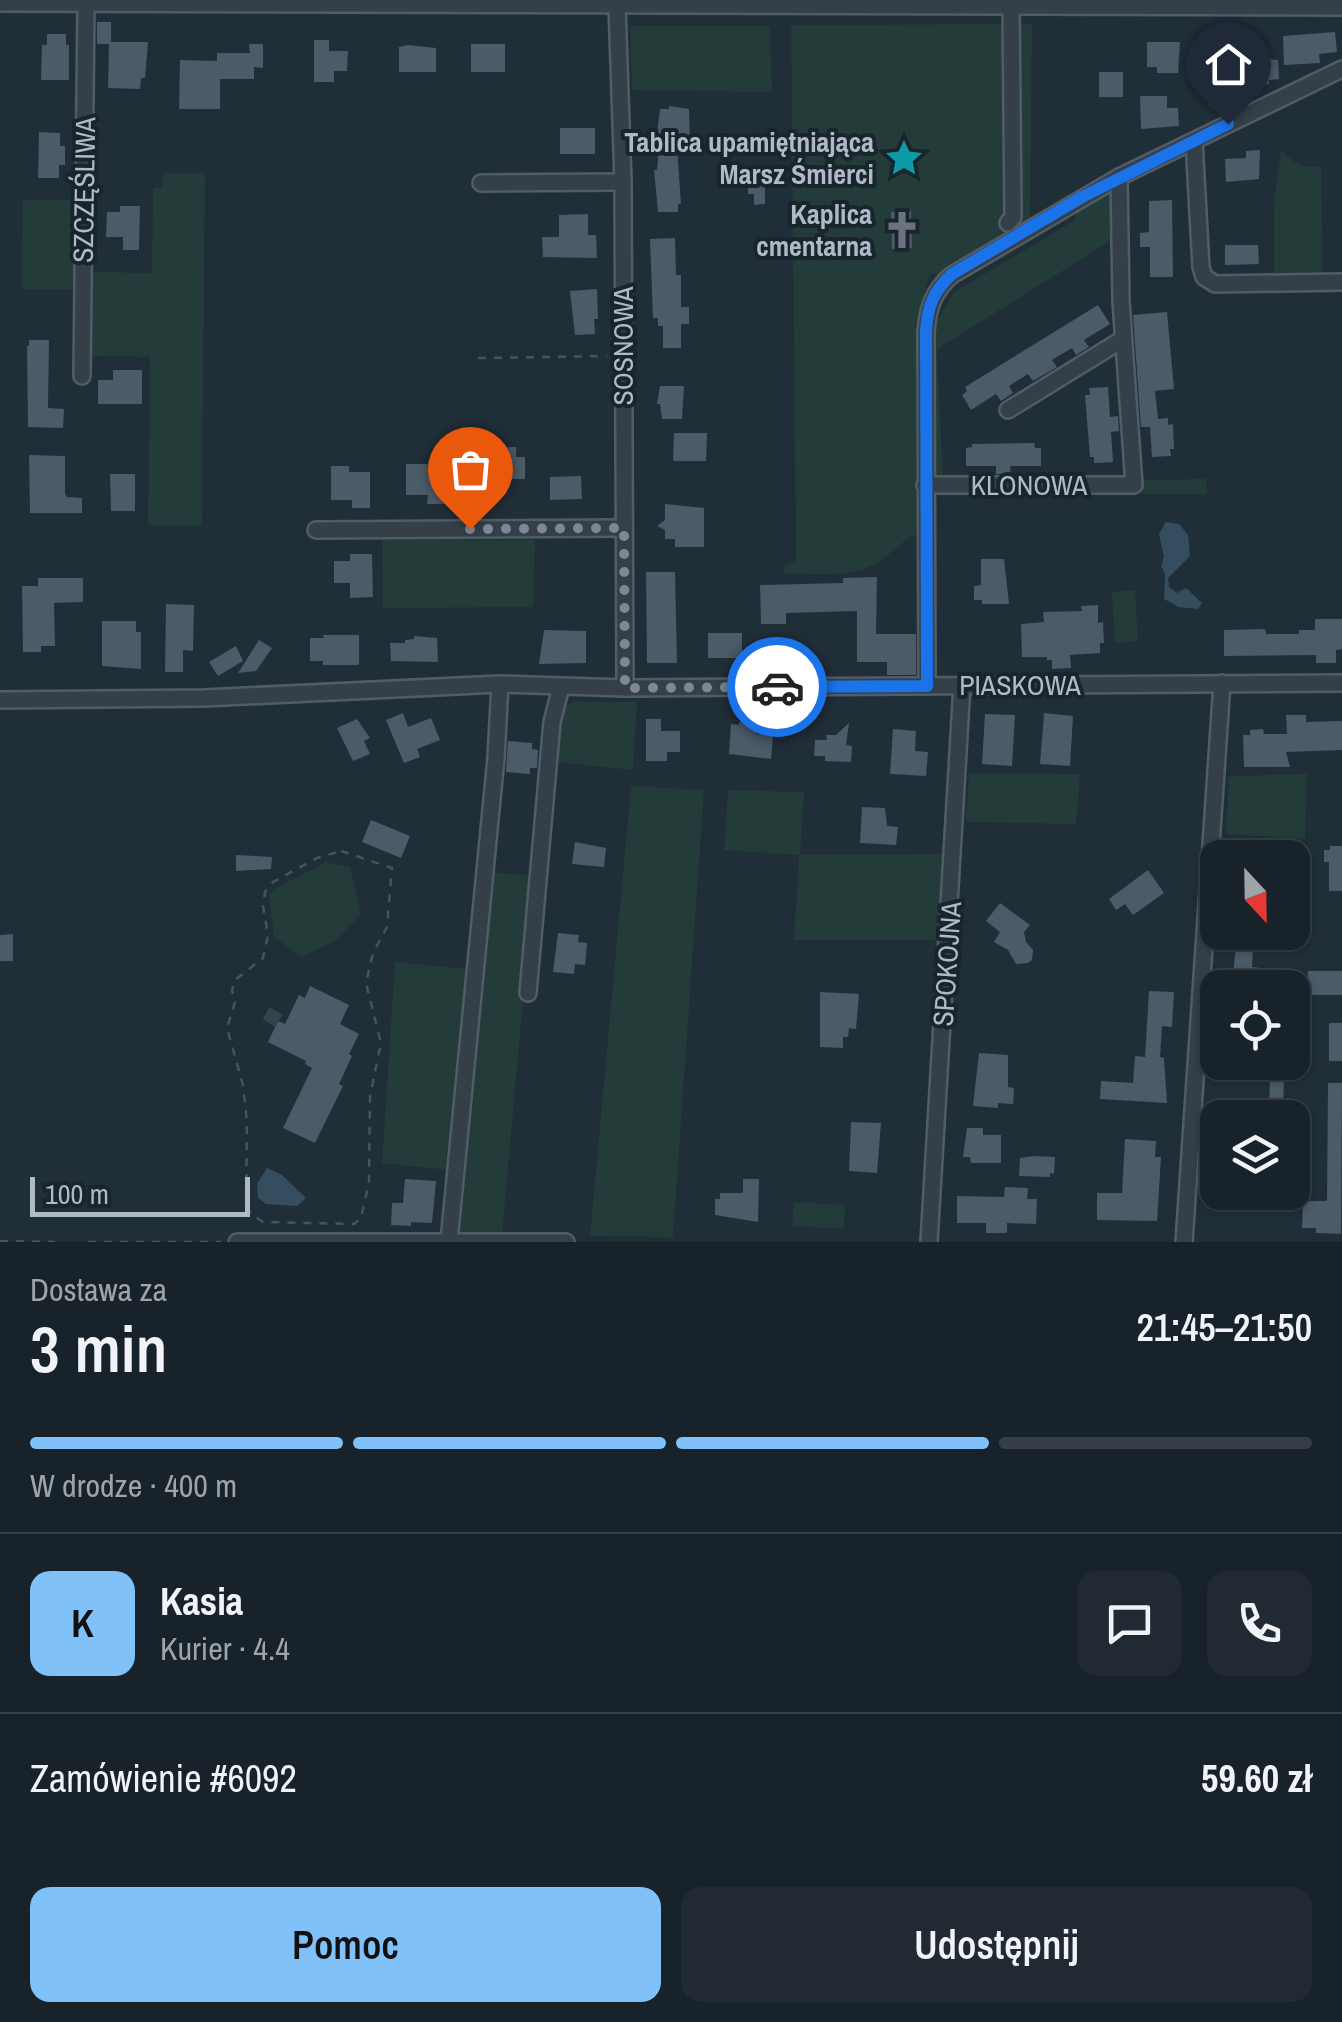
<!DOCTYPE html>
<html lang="pl">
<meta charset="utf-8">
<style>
:root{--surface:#18222a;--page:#212a32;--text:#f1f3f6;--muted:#9fa4a8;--line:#363f47;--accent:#80c1f8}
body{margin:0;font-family:"Archivo Narrow",sans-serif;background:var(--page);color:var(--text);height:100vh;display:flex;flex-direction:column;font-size:38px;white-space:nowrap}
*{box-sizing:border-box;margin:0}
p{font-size:32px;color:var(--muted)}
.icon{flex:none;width:55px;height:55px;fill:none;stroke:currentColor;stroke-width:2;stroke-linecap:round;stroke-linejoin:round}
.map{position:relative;height:1242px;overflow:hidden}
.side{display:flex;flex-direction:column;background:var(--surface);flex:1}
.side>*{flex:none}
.needle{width:65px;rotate:158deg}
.controls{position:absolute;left:1200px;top:840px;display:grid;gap:20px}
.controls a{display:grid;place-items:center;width:110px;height:110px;border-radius:20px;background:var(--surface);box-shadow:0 2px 8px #0004,0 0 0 2px var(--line);font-size:50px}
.scale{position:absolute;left:30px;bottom:25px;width:220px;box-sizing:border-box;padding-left:10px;border:5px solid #aebac5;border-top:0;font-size:28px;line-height:35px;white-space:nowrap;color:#aebac5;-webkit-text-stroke:8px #19242d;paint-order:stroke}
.pin{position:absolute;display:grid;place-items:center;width:85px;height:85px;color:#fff;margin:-102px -42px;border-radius:50% 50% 50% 0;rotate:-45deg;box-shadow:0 0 10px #0007}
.pin .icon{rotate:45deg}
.courier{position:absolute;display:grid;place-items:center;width:100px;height:100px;margin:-50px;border:8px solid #1a73e8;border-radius:50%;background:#fff;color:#222;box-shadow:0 2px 12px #0007}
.summary em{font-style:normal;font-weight:600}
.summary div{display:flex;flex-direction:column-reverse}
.summary{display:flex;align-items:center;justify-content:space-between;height:170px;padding:0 30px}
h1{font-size:65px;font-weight:600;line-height:75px}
.bar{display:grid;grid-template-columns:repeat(4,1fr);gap:15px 10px;align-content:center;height:120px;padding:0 30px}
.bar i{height:12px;border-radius:8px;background:var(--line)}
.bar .current{background:var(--accent)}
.bar p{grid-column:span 4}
.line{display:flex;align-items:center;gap:25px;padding:0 30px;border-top:2px solid var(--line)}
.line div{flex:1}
.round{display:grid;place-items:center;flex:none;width:105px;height:105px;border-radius:20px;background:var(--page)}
.button{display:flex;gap:20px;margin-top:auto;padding:20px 30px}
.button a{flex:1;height:115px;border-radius:20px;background:var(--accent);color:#111;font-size:40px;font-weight:600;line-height:115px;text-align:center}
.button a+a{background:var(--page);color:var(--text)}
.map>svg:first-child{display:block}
.green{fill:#233b39}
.water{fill:#344d5f}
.building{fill:#4b5b67}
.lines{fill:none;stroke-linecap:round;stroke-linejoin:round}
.minor-tunnel{stroke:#35434d;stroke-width:15;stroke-dasharray:15 8;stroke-linecap:butt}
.minor-casing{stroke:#515d66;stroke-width:20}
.path{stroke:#425757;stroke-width:2.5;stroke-dasharray:8 8;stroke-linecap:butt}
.minor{stroke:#343f48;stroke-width:15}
.done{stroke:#7c8994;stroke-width:10;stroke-dasharray:0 18}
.route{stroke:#1a73e8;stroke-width:12}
.labels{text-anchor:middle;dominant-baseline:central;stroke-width:8;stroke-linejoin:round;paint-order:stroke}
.poi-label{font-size:28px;font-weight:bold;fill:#aebac5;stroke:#19242d;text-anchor:end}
.street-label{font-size:28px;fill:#aebac5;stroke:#19242d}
</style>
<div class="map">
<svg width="1342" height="1242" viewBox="0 0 1342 1242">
<rect width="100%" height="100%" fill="#202e38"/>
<!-- green -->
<g class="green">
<path d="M1032,24l-2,194 -87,58 -12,-2c-20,27 -11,215 -11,259 -19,6 -30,24 -47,32 -26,13 -61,9 -89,8l1,-9 11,-2 -5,-537z"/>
<path d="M630,26h140l2,66 -140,-2z"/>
<path d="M1281,149c12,14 22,19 40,18l2,107h-49v-72z"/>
<path d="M163,173h42l-3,353 -54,-1 2,-168 -59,-1 1,-84 60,1 1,-85h9z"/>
<path d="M1106,190l5,4 1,46 -175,109 6,130 -10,-5 -3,-142 24,-40 121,-72v-13z"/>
<path d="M23,200h54l-1,89h-55z"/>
<path d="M1206,479l1,15h-65l-1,-14z"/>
<path d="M382,540h153l-2,67 -150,1z"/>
<path d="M1135,590l3,51 -23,2 -3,-51z"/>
<path d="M572,702h65l-4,68 -78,-8 4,-49z"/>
<path d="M969,773l111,1 -4,50 -110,-2z"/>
<path d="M1307,774l-2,65 -79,-5 3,-58z"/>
<path d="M631,786l73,4 -31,447 -83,-1z"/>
<path d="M728,790l76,2 -4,63 145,-1 -5,86h-146l5,-85 -75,-5z"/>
<path d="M326,862l24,5 11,47 -26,27 -34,16 -27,-20 -5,-42 7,-7z"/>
<path d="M490,872l44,4 -32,360 -44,-1z"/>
<path d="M395,962l72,7 -19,201 -66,-7z"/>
<path d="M794,1202l51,3 -1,24 -52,-3z"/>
</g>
<!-- water -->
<g class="water">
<path d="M1166,522l13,2 9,11 2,21 -22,22 1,9 8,6 9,-5 16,15 -4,6 -19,-2 -15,-8 1,-25 -4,-8 3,-9 -5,-23z"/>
<path d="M267,1168l15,7 24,23 -9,8 -31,-2 -8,-6 -1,-14z"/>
</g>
<!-- building -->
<g class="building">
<path d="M97,22h14v20h37l-3,36h-4l-1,11 -32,-1 1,-44h-12z"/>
<path d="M1335,32l2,20 -18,2 1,9 -36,2 -1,-29z"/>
<path d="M47,34h19v11h3v35h-28l1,-35h5z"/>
<path d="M314,40h15v11h19l-1,20h-13v11h-20z"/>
<path d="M1147,42h33l-2,31h-21v-6h-10z"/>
<path d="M249,44h14v24l-9,-1v12h-34v30h-41l1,-49 37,1v-8h33z"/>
<rect x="471" y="44" width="34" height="28"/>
<path d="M408,45l28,3v24h-37v-25z"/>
<path d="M1259,58l19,2 1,19 -10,1v4l-21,2 -2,-27z"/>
<rect x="1099" y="72" width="24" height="25"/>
<path d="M1219,77l17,1 1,20 -7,1v5l-22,1 -1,-27z"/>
<path d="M1140,96h27v12h11l1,18 -38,3z"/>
<path d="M669,106l20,3 1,37h-13l4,58h-3v8h-20l-4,-42h3l1,-9v-36l2,-16h9z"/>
<rect x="560" y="128" width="35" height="26"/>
<path d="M39,132l21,1v13h5v19h-6v13h-21z"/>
<path d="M1260,150l-1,29 -33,3 -1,-23 21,-1v-7z"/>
<path d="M754,173h11v31l-11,1v-11h-6v-13h5z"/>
<path d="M1172,200l1,77h-23v-30h-10v-14l9,-1v-31z"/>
<path d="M120,206h20l-1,44h-16v-13h-17l1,-25h13z"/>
<path d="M911,211l1,37 -20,1 -1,-37z"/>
<path d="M588,214v21h8l1,23 -54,-1 -1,-20h17v-22z"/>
<path d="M675,238l1,37h5v32h8v17h-8v24h-18v-22h-5v-8h-5l-3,-79z"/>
<path d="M1225,245h33l1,19 -34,1z"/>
<path d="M597,289l1,30h-4l1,15 -20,1 -5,-44z"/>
<path d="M1098,305l12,19 -26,16 5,7 -13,8 -4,-7 -20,12 5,7 -24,14 -5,-7 -19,12 4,7 -12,8 -5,-7 -25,16 -9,-15 5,-4 -2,-4z"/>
<path d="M1167,312l7,77 -19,2 3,28 10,-1v7l5,-1 1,25h-4l1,7 -19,1 -2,-30h-9l-8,-112z"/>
<path d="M29,340h20l-1,68 16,1 -1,19 -35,-1 -1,-81h2z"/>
<path d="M113,370h29v34h-44v-24h15z"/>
<path d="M660,386h24l-2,33h-20l-2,-15h-3z"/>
<path d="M1108,387l2,30 8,-1 1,15 -8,1 2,30 -19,1v-6h-4l-5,-62h5l-1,-7z"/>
<path d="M674,433h33l-1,28h-33z"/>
<path d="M1034,443l1,5h6v18h-31l1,8h-15v-8h-30v-18l6,-1v-3z"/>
<path d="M516,447v10h9v22h-46v-21h12v-10z"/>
<path d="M29,455l36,1v38l2,3 15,1v15h-52z"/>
<path d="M428,461h18v43h-19l1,-9h-22v-31h22z"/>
<path d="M331,466h18v6h21v36h-18v-8h-21z"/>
<path d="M110,474h25v37h-24z"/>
<path d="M581,476l1,23 -32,1v-23z"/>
<path d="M665,504l39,4v39h-29v-8h-10v-9l-8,-4 8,-6z"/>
<path d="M350,554h22l1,43 -23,1v-15h-16v-22h16z"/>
<path d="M981,559h23l5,45h-27v-4h-8v-14l7,-1z"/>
<path d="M646,572h29l2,91h-30z"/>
<path d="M877,577l-1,57h40v41h-29v-13h-30v-51l-71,2v11h-25l-1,-39 83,-2v-5z"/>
<path d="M38,578h45v24l-29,1 1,43h-14v6h-18l-1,-66h16z"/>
<path d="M166,604l28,1 -1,46 -10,-1v22h-18z"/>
<path d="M1098,605v18l5,-1 1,21h-4v10l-30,2 1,13 -19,1v-9h-5v-3h-25l-1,-33 23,-2 -1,-10 39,-1 -1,-5z"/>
<path d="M1315,619h27v30l-6,1v13h-20v-8l-92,1v-26l41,-1 1,5h33v-4h16z"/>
<path d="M102,621h34v11h5v37l-39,-3z"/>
<path d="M544,630l42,1v32l-47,1z"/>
<rect x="708" y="633" width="34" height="25"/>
<path d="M323,635h36v30h-36v-4h-13v-23h14z"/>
<path d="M414,636l23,2 1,24 -47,-1 -1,-18h15v-3l9,-1z"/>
<path d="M259,640l13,8 -16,23 -18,2z"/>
<path d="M236,646l7,15 -25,15 -9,-14z"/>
<path d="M403,713l5,14 23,-9 9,22 -23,9 3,8 -16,6 -18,-43z"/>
<path d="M1044,713l29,3 -3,50 -30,-2z"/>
<path d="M985,714l30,1 -3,51 -30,-2z"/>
<path d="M1286,715h20v7l36,-1v29l-56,2 4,15h-46l-1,-32h7v-5l13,-1 1,5h23z"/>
<path d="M357,719l13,19 -6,3 6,13 -17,7 -16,-33z"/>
<path d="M646,719h15v12h19v21h-13v9h-21z"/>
<path d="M739,722l18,2 -1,10 17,2 -2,23 -42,-5 2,-30 8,1z"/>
<path d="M849,723l-3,22 6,1 -1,16 -26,-1v-5h-11l1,-16h12l-1,-5h10z"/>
<path d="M893,729l23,2 -1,20 13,1 -2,24 -36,-2z"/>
<path d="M508,741l24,2v6l6,1 -1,18h-7v6l-24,-2z"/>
<path d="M862,807l23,1 2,18 11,1 -2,18 -36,-2z"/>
<path d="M371,820l39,16 -9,22 -39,-16z"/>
<path d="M575,842l31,6 -2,19 -32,-3z"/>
<path d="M1330,846h12v45h-13v-29h-5v-12h6z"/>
<path d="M236,855l36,2 -1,12 -35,2z"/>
<path d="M1148,870l16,23 -31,22 -8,-11 -9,6 -7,-11z"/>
<path d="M1000,903l30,22 -6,7 2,10 7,8 -1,10 -4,3 -12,1 -8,-14 -14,-8 6,-10 -14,-11z"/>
<path d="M1237,932h17l-2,35 9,1 -2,20h-27z"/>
<path d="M558,933l21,2 -1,7 9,1 -2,22 -10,-1 -1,10 -21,-2z"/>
<path d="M13,934v27h-13v-26z"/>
<path d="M1308,971h34v24h-35z"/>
<path d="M310,986l39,19 -9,19 19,10 -10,20 3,2 -13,28 4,2 -28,57 -32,-15 29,-60 -7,-4 1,-3 -38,-19 10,-21 7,3 14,-29 6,3z"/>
<path d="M1149,991l25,1 -2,35 -10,-1 -2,31 4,1 3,45 -67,-4 1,-18 32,2 2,-27 10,1z"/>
<path d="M820,992l39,2 -3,35 -7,-1 -1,9h-5v11l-23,-1z"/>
<rect x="1329" y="1023" width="13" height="38"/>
<path d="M979,1053l29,2v32l6,1 -1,16 -15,-1v5l-25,-2z"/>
<path d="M1270,1078l14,1 -1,29h-14z"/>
<path d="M1328,1083h14l-1,151 -25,-1v-5h-14l1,-27h24z"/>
<path d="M851,1122l30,1 -4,50 -28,-2z"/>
<path d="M967,1128h16v7h18v28h-30l-1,-6h-7z"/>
<path d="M1125,1139l31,2 -1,16h6l-4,64 -60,-1v-27h25z"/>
<path d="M1034,1156l21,1 -1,17 -4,-1v4l-31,-1 1,-18z"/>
<path d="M405,1179l31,2 -4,42 -21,-1v4l-20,-1 1,-22h11z"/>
<path d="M743,1179h16l-1,43 -43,-7v-16h5v-6h23z"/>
<path d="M1005,1187l23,1 -1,11h10l-1,25 -29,-1v10h-21v-10h-29v-27l47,1z"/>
</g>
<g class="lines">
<!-- minor-tunnel -->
<path class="minor-tunnel" d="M269,1023l7,-12"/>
<!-- minor casing -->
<g class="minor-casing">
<g id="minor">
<path d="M0,3l1342,4"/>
<path d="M617,5l6,177 2,506"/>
<path d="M1194,141l7,126 3,10 11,7 127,-2"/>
<path d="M481,183l142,-1"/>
<path d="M1008,223l5,-6 -2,-211"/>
<path d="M82,376l4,-372"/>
<path d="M1008,410l115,-71"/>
<path d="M925,485h209l-13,-184 -2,-124"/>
<path d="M316,530l308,-2"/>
<path d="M927,686l-1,-354c2,-24 7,-41 26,-57l167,-98 223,-108"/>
<path d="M0,700l204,-2 296,-14 125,4 717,-5"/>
<path d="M528,993l24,-271 9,-35"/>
<path d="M449,1241l47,-483 4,-74"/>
<path d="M237,1242h329"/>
<path d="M929,1242l33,-557"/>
<path d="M1184,1242l38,-559"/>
</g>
</g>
<!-- path -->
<g class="path">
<path d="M478,358l129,-2"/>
<path d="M341,851l51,17 -5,59 -14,26 -7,30 15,60 -11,53 -1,87 -8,35 -7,6 -91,-2 -12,-8 -5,-10 1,-82 -4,-37 -16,-57 8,-26 -3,-12 3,-10 28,-22 5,-23 -5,-29 2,-14 8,-10 44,-24z"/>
<path d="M0,1241l55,1"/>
<path d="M88,1242h133"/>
</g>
<!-- minor -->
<use href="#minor" class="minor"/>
</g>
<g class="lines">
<!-- done -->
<path class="done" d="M470,529l154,-1 1,160 152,-1"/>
<!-- route -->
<path class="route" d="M777,687l150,-1 -1,-354c1,-24 7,-41 26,-58l130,-77 146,-73"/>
</g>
<!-- icons -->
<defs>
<g id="sight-bare" transform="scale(3)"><path d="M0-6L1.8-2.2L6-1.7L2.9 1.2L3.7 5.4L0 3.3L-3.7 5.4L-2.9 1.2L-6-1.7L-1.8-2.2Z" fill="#0f9aa8" stroke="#19242d" stroke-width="2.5" paint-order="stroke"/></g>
<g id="church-bare" transform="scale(3)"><path d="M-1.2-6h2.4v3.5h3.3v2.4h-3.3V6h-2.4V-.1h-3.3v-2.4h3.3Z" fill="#6b7280" stroke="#19242d" stroke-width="2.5" paint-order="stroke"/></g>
</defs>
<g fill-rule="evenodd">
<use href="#sight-bare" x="904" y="158"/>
<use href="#church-bare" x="902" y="230"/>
</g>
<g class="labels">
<!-- poi labels -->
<g class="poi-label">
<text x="874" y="142">Tablica upamiętniająca<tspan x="874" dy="32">Marsz Śmierci</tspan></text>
<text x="872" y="214">Kaplica<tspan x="872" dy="32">cmentarna</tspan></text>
</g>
<!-- street labels -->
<g class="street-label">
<text transform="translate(84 190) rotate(-89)">SZCZĘŚLIWA</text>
<text transform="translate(623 346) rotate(-90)">SOSNOWA</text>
<text x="1029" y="485">KLONOWA</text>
<text x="1020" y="685">PIASKOWA</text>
<text transform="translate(947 964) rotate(-86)">SPOKOJNA</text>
</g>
</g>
</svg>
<div class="controls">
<a><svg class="needle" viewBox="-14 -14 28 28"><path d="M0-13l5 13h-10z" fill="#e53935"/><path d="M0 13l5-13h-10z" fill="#9fa4a8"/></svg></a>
<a><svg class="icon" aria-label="locate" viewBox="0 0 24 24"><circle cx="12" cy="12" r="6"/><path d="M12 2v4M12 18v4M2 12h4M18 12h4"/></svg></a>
<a><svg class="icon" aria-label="layers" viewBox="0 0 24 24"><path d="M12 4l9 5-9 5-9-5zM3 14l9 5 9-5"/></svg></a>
</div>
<div class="scale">100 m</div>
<div class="pin" style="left:470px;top:529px;background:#ea580c"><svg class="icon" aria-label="bag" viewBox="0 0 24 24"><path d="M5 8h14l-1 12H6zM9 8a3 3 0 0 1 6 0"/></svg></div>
<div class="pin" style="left:1228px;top:124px;background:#1f2937"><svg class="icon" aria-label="home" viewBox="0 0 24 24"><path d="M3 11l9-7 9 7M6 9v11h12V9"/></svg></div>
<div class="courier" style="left:777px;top:687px"><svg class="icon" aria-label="car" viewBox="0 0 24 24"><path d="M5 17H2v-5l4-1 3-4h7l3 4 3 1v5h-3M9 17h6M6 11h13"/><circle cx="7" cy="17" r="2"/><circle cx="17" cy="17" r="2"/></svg></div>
</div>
<section class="side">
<div class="summary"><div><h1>3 min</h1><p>Dostawa za</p></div><em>21:45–21:50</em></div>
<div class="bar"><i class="current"></i><i class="current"></i><i class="current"></i><i></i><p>W drodze · 400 m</p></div>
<div class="line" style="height:180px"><b class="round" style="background:var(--accent);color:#111">K</b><div><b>Kasia</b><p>Kurier · 4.4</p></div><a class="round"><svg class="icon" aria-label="chat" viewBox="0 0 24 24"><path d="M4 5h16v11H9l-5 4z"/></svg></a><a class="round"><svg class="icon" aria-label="phone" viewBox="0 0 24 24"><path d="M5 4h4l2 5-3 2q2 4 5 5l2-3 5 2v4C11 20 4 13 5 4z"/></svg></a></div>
<div class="line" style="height:130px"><div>Zamówienie #6092</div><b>59.60 zł</b></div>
<div class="button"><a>Pomoc</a><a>Udostępnij</a></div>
</section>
